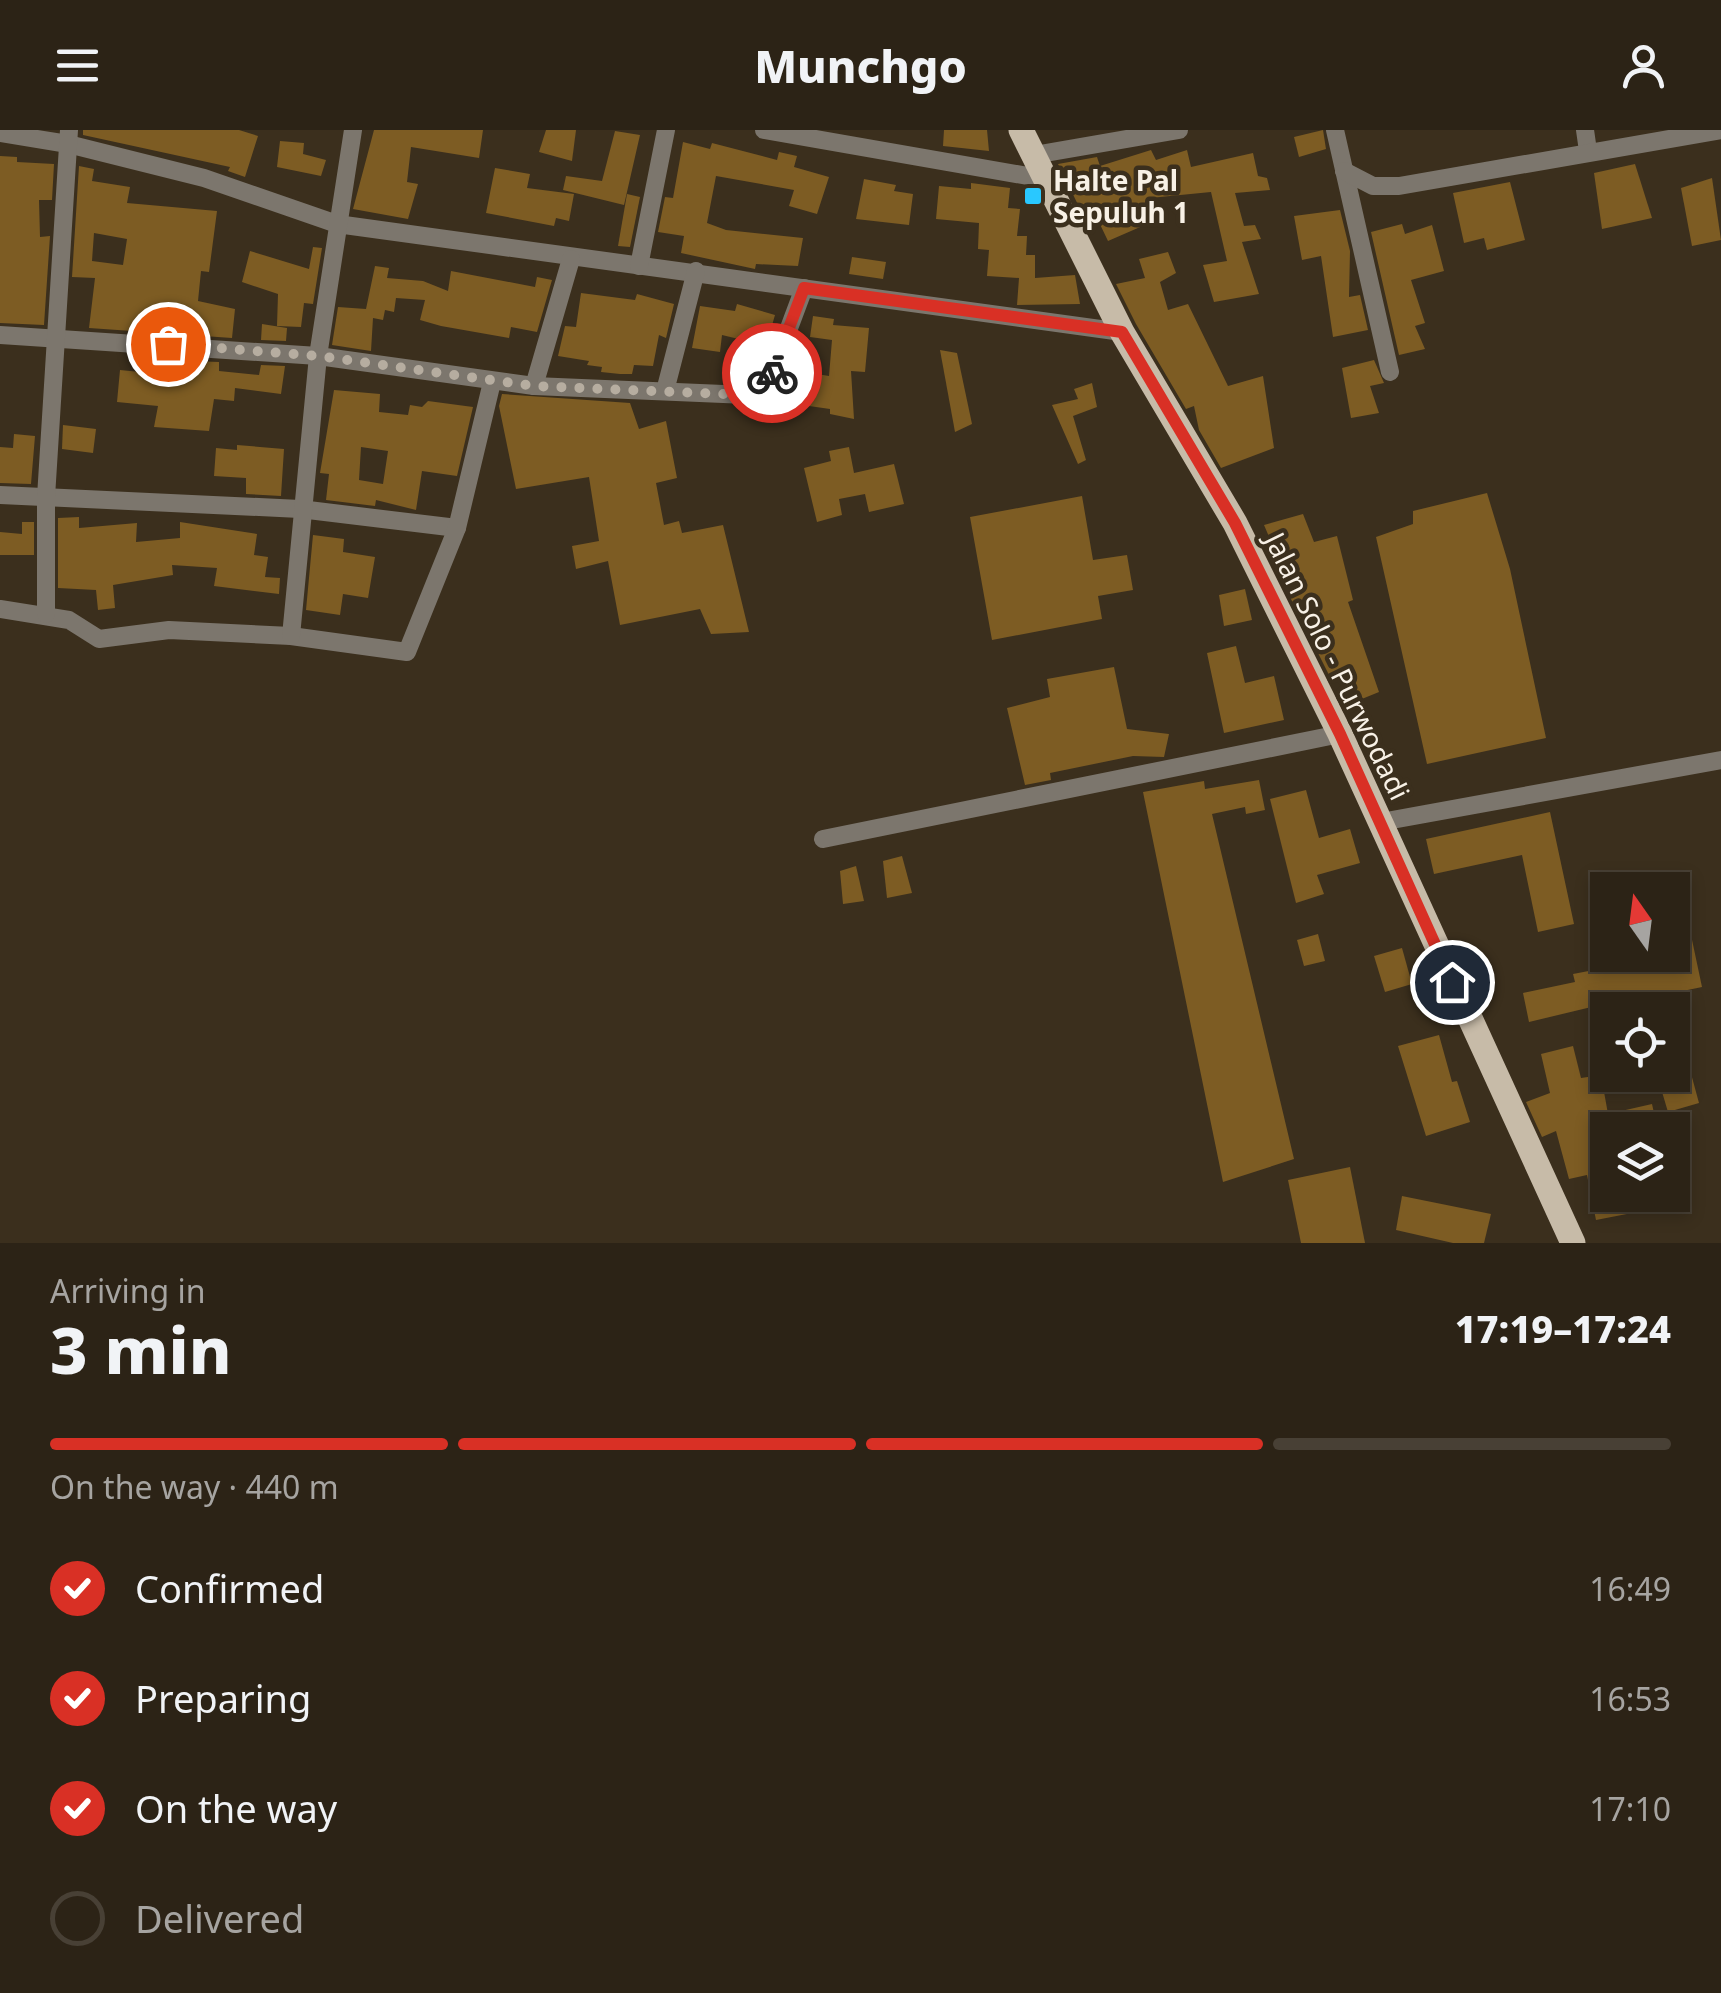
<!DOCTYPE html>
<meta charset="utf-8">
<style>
:root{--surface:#2c2316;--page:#382f23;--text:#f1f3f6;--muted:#a6a4a1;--line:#484035;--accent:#d93025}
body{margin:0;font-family:"Noto Sans",sans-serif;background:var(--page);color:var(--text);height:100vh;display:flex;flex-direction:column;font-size:38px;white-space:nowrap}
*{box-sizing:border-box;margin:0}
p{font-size:32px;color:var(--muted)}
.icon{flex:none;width:55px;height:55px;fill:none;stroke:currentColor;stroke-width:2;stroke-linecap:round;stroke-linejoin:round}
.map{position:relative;height:1113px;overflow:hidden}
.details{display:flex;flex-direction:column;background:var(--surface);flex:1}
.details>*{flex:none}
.needle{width:65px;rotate:346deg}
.buttons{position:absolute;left:1590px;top:742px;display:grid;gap:20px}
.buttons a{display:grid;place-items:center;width:100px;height:100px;border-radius:0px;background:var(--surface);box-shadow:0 5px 15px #0003,0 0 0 2px var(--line);font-size:50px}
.pin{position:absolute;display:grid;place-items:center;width:85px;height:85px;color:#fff;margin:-42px;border:5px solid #fff;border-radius:50%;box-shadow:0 2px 10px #0007}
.courier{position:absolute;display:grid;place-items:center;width:100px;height:100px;margin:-50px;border:8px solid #d93025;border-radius:50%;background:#fff;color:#222;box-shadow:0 2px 12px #0007}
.headline em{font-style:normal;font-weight:800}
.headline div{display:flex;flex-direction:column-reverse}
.headline{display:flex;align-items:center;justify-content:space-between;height:170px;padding:0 50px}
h1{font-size:65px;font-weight:800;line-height:75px}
.bar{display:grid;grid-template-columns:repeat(4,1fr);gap:15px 10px;align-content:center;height:120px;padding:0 50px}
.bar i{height:12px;border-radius:8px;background:var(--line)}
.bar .active{background:var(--accent)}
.bar p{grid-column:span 4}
ol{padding:0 50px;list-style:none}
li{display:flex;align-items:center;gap:30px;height:110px}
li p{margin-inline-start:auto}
li .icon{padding:10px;border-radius:50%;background:var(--accent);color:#fff;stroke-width:4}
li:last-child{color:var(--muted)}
li i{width:55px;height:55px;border:5px solid var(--line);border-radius:50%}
header{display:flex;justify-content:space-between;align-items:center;height:130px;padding:0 50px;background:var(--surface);font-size:45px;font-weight:800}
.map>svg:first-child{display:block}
.building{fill:#7d5c23;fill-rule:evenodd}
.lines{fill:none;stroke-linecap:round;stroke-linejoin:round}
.minor{stroke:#7c766d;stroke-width:18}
.primary{stroke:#c7bba8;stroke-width:25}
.done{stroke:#b6ada0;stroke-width:10;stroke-dasharray:0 18}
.route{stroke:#d93025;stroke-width:12}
.poi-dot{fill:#29c8ff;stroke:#3b2f1d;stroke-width:4}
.labels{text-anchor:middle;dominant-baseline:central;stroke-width:9;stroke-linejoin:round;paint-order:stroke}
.poi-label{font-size:28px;font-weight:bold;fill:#f8f1e6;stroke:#3b2f1d;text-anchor:start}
.street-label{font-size:28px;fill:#f8f1e6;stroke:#3b2f1d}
</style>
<header><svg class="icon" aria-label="menu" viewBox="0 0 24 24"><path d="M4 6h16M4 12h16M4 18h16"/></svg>Munchgo<svg class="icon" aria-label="person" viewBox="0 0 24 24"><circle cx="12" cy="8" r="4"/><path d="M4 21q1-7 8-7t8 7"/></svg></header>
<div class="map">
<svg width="1721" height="1113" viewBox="0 0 1721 1113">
<rect width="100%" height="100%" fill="#3b2f1d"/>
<!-- building -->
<g class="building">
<path d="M83,0h156l19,6 -13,41 -17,-6 2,-4 -147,-32z"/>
<path d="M374,0h109l-4,28 -68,-11 -4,35 11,2 -10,35 -55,-10z"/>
<path d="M546,0h30l-4,31 -33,-9z"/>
<path d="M944,0h43l2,21 -46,-5z"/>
<path d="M1323,0l3,19 -27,8 -5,-20z"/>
<path d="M615,1l25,4 -16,70 -61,-15 3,-14 36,5z"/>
<path d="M280,11l24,2 -1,11 23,6 -5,16 -44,-9z"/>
<path d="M683,12l27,7 2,-6 65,17 2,-8 18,4 -3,11 35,10 -12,37 -28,-8 5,-16 -78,-14 -9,47 19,7 77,8 -5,28 -42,-2 -1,5 -74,-16 3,-17 -26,-4 7,-35 8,1z"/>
<path d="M1151,20l5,10 31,-10 4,17 62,-14 5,23 9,2 3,12 -35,3 9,33 11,-1 6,14 -19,3 17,52 -45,8 -11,-37 24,-4 -16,-69 -61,6 4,23 -46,20 -11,-23 -11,3 -28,-57 39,-7 3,9z"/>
<path d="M0,26l17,1v5l37,2 -2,36h-13l1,37 10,-1 -6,89 -44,-2z"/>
<path d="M1635,34l17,54 -50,11 -8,-56z"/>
<path d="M79,36l15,3 -2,12 38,6 -3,16 90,8 -8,61 -8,-1 -3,30 37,8 -3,29 -143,-10 6,-50 -23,-1zM94,103l33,6 -4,26 -31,-4z"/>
<path d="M495,38l35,6 -3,14 47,6 -5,27 -13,-3 -2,8 -68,-13z"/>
<path d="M1712,48l9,62 -29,6 -11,-58z"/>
<path d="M864,49l32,6 -2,6 19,3 -4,31 -53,-6z"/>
<path d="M1510,52l15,58 -38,10 -3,-12 -20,5 -11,-50z"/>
<path d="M971,53l39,5 -2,20 12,1 -3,27h10l-1,19h9v23l40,-3 5,29 -63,1 2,-27 -32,-2 2,-26 -11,-1 1,-26 -43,-4 3,-33 32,3z"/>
<path d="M627,64l13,3 -10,50 -12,-1z"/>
<path d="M1340,80l10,41 -1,46 11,-2 8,35 -35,7 -12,-81 -19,4 -8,-44z"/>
<path d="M1402,94l3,10 27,-9 12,46 -33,9 14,43 -10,3 10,23 -26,6 -28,-123z"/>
<path d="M313,117l9,1 -9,56 -9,-1 -3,24 -24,-1 1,-32 -36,-12 8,-31 59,18z"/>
<path d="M1168,122l8,21 -16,9 8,28 20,-6 40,82 35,-10 11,72 -53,20 -22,-38 -5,-24 -8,3 -50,-85 -20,-40 29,-6 -6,-19z"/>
<path d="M852,127l34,5 -3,17 -34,-5z"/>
<path d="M375,136l14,2 -2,10 36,3 25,10 3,-20 84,16 2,-10 15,3 -15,52 -26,-5 -2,11 -68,-12 -21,-6 5,-20 -29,-2 -2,14 -9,-2 -2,10 -10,-2 -2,33 -39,-6 6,-38 28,2z"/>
<path d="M581,163l54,7 2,-6 37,10 -8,34 -7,-3 -6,31 -19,-1 -2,9h-12l-19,-2 1,-5 -15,-2 2,-4 -31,-5 7,-30 11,1z"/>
<path d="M737,174l38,11 -17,59 -16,-5 9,-27 -29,-7 -2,17 -28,-4 8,-42 35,5z"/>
<path d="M813,186l21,3 -1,6 36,3 -4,44 -14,-1 3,48 -24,-5v-5l-56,-8 13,-32 42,7 3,-36 -22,-3z"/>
<path d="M262,194l25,4 -1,13 -25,-1z"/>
<path d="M940,220l17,3 15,71 -17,8z"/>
<path d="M142,229l77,3v9l40,4 2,-10 24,1 -4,28 -46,-6 -1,13 -20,-2 -5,32 -55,-4 4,-21 -41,-4 3,-32 20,2z"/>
<path d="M1374,230l10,23 -14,3 9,27 -28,5 -9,-50z"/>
<path d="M1092,253l5,24 -24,9 13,44 -8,4 -26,-59 26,-6 -4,-10z"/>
<path d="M334,260l46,4 -1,18 29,3 2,-10 12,2 6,-6 45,6 -16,69 -35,-5 -6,39 -40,-10 -1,6 -49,-6 3,-26 -9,-1zM361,317l27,4 -5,33 -24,-4z"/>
<path d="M502,264l128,9 9,26 27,-8 11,57 -21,5 8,42 15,-4 3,12 41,-8 26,107 -38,2 -11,-25 -80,16 -12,-64 -32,8 -4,-23 27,-5 -10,-64 -73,12 -17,-83z"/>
<path d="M63,295l33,4 -3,24 -31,-4z"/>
<path d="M14,304l21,2 -4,48 -31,-1v-36l13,1z"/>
<path d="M237,315l47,4 -3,47 -35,-2v-16l-32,-2 2,-28 21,2z"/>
<path d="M849,317l5,26 40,-9 10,40 -35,8 -4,-18 -26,5 3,16 -25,7 -13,-54 27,-7 -2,-10z"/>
<path d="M1487,363l23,76 36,169 -119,26 -51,-227 37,-13v-13z"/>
<path d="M1082,366l11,64 34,-5 6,35 -35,6 4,23 -110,21 -22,-123z"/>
<path d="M1303,384l11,28 23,-6 16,64 -5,2 31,90 -27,11 -9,-24 -10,4 -71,-142 8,-2 -6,-14z"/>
<path d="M79,387v11l58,-5 -1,19 44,-4v-16l77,12 -3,21 14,2 -3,20 15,1 -1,16 -65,-8 3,-18 -45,-3 1,10 -60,10 2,23 -17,2 -2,-20 -38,-2v-70z"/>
<path d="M22,392h12v33h-34v-23l22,2z"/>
<path d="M313,405l31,4 -1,13 32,5 -7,41 -25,-4 -3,21 -34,-5z"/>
<path d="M1245,459l7,31 -28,6 -5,-31z"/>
<path d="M1236,516l9,37 29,-7 10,44 -60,13 -17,-80z"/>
<path d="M1114,537l13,62 42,5 -5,23 -31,-1 -83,17 1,7 -26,5 -18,-77 43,-11 -3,-18z"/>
<path d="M1259,650l6,30 -19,4 -1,-7 -33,7 82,345 -71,23 -80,-390 61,-11 1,8z"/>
<path d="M1306,660l13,48 31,-9 10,34 -43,12 7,19 -28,9 -26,-104z"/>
<path d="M1550,682l24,112 -36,8 -16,-77 -88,19 -8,-35z"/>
<path d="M902,726l10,37 -25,5 -4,-37z"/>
<path d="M856,736l8,35 -21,3 -3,-33z"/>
<path d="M1684,772l18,85 -43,9 -1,-5 -129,31 -6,-29 52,-11 -2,-8 99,-19v-50z"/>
<path d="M1318,804l7,27 -21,5 -7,-26z"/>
<path d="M1469,816l23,41 -15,8 -19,-43z"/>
<path d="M1402,818l10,36 -27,8 -11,-36z"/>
<path d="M1677,892l22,81 -31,9 -11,-37h15v-52z"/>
<path d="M1439,905l13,47 5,-1 13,41 -44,14 -28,-90z"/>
<path d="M1573,916l8,32 20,-3 7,39 44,-10 4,18 -48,8v65h20l4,18 -36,7 -9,-45 -18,4 -13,-48 -14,6 -16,-35 24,-9 -9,-39z"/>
<path d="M1350,1037l15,76h-64l-13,-63z"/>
<path d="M1402,1066l89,18 -7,29h-31l-57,-13z"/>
</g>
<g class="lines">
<!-- minor -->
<g class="minor">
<path d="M764,0l281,49"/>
<path d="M1335,0l55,242"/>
<path d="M1585,0l3,21"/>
<path d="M0,3l68,11 136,34 133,46 785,108"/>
<path d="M1034,25l145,-25"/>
<path d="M1344,41l29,15h26l322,-56"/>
<path d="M639,136l27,-136"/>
<path d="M0,205l318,21 216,30 213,9 13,-4 10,-12 34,-91"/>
<path d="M534,256l37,-127"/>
<path d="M665,261l31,-120"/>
<path d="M0,365l300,14 157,19"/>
<path d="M0,479l69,11 30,19 70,-9 122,6 116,16 50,-124 35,-146"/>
<path d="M46,484v-117l23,-367"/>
<path d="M291,506l27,-280 35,-226"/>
<path d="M1381,692l340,-62"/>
<path d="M823,709l517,-105"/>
</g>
<!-- primary -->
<path class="primary" d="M1021,0l101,202 113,191 105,211 233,509"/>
</g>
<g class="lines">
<!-- done -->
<path class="done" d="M168,214l150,12 216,30 214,9 12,-4 12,-18"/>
<!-- route -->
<path class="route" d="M772,243l32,-85 318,44 113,191 105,211 112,248"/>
</g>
<!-- markers -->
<rect class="poi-dot" x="1023" y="56" width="20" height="20" rx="5"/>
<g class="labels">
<!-- poi labels -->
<g class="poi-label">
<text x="1053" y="50">Halte Pal<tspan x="1053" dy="32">Sepuluh 1</tspan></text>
</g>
<!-- street labels -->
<g class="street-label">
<text transform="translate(1338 536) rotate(64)">Jalan Solo - Purwodadi</text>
</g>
</g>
</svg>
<div class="buttons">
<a><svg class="needle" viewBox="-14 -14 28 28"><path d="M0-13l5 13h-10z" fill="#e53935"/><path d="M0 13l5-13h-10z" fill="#a6a4a1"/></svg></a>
<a><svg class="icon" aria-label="locate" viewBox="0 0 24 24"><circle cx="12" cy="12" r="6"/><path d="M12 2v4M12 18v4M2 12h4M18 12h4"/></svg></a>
<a><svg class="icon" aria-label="layers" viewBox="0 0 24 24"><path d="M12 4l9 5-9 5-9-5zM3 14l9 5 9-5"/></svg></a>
</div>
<div class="pin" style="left:168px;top:214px;background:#ea580c"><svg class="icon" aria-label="bag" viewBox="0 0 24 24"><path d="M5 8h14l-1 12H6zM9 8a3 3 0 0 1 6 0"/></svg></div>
<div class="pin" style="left:1452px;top:852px;background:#1f2937"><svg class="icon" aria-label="home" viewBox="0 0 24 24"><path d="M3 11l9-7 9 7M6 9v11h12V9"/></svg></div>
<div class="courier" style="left:772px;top:243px"><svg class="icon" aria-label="bike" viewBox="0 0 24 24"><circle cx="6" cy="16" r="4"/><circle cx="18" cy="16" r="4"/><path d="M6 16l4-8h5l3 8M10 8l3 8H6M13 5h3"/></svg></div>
</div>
<section class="details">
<div class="headline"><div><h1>3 min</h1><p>Arriving in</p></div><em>17:19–17:24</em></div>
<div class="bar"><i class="active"></i><i class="active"></i><i class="active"></i><i></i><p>On the way · 440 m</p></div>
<ol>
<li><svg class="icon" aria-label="check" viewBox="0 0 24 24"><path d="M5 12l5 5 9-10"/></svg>Confirmed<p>16:49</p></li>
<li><svg class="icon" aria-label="check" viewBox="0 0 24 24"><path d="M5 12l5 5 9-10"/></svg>Preparing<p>16:53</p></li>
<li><svg class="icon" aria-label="check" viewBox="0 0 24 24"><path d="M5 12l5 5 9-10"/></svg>On the way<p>17:10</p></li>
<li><i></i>Delivered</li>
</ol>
</section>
